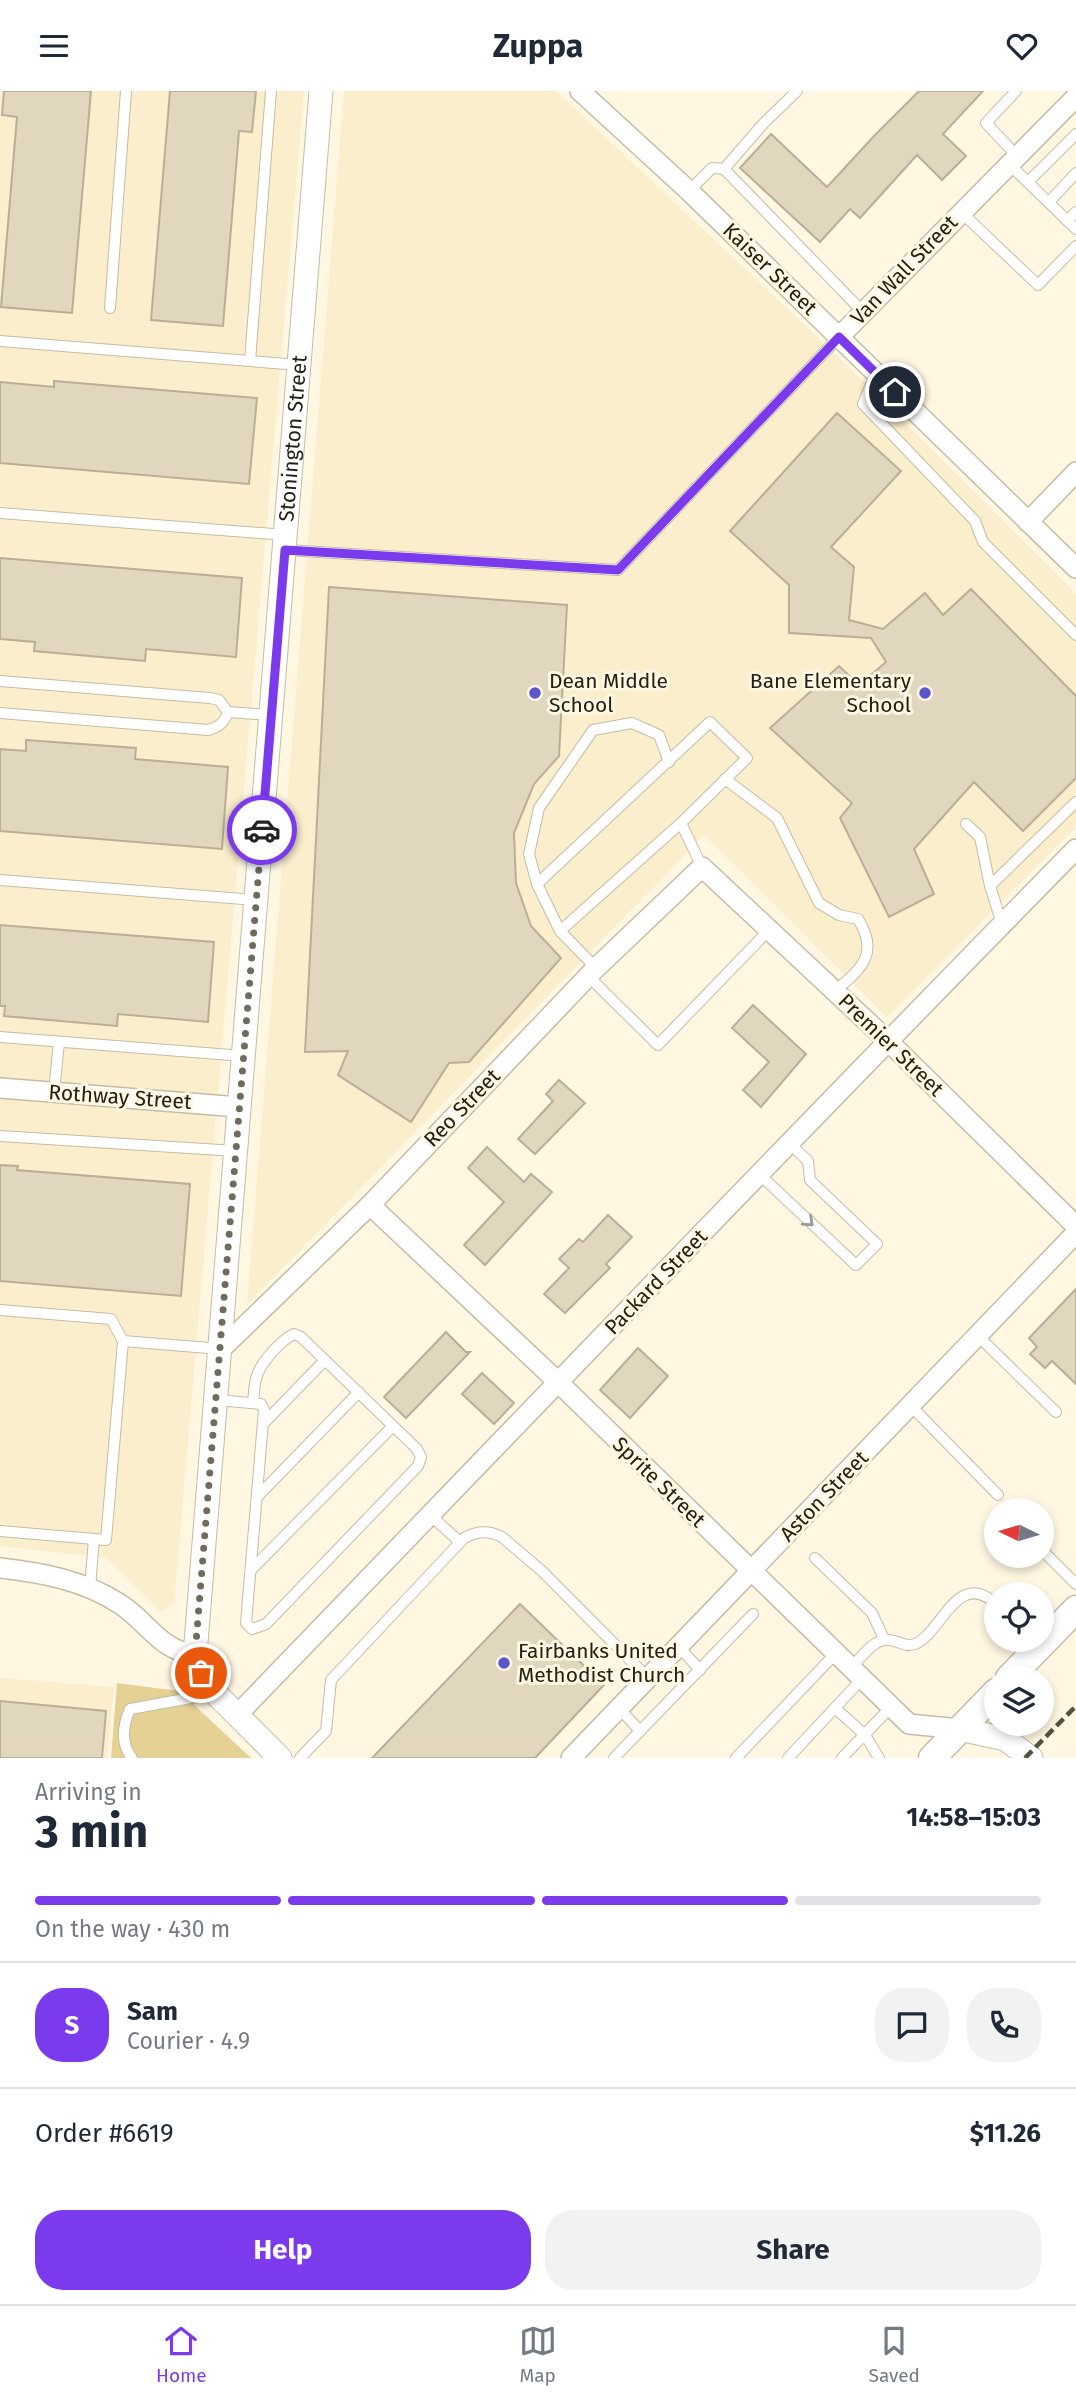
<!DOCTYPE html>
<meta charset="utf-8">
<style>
:root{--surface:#fff;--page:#f2f2f3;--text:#1f2937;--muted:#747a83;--line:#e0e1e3;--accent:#7c3aed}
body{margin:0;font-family:"Fira Sans",sans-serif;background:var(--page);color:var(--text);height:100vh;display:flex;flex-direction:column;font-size:26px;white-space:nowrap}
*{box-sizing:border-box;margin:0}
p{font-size:23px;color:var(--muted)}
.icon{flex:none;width:38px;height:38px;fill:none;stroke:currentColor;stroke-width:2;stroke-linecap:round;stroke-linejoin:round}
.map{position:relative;height:1667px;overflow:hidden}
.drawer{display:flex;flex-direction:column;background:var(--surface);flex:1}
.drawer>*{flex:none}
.needle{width:46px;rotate:275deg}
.tools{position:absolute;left:984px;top:1407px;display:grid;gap:14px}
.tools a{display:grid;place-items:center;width:70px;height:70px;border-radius:50%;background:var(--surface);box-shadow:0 4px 10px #0003;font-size:35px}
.pin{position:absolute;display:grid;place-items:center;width:60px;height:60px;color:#fff;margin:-30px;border:4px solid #fff;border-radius:50%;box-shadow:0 2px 7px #0007}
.courier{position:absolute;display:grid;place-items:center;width:70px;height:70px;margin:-35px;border:5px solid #7c3aed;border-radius:50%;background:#fff;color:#222;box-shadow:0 2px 9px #0007}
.overview em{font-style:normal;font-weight:700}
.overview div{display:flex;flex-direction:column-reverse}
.overview{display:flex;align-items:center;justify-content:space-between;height:119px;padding:0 35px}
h1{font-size:46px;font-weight:700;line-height:52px}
.bar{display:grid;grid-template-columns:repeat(4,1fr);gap:10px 7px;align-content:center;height:84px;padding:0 35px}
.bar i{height:9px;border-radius:5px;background:var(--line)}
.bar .current{background:var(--accent)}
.bar p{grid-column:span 4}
.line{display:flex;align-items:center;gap:18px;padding:0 35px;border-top:2px solid var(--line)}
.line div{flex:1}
.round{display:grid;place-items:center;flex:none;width:74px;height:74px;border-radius:28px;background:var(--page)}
.cta{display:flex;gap:14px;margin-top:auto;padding:14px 35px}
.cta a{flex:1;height:80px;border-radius:28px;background:var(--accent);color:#fff;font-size:28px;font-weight:700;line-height:80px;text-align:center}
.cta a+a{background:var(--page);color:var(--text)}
header{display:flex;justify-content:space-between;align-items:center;height:91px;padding:0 35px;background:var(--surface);font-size:32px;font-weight:700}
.tabs{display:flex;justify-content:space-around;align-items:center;height:98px;border-top:2px solid var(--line);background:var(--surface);font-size:19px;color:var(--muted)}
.tabs a{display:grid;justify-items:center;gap:4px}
.tabs .current{color:var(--accent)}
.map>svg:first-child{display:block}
.built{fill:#faeecc}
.green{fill:#e6d195}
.building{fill:#e1d7be;stroke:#b8af96;stroke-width:2}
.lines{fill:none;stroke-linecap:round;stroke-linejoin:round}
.service-casing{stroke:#c5bca3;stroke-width:12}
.minor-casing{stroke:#c5bca3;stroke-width:22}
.tertiary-casing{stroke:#c5bca3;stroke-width:25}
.secondary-casing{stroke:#c5bca3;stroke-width:29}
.service{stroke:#fff;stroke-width:10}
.minor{stroke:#fff;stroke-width:19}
.tertiary{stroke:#fff;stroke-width:23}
.secondary{stroke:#fff;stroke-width:26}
.rail{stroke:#545043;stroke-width:4.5;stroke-dasharray:10 5;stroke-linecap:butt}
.oneway{stroke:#9c9b96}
.done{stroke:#706b5d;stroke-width:7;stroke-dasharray:0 12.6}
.route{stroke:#7c3aed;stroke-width:9}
.poi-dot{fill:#5c56ce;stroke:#fff7e2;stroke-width:2.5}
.labels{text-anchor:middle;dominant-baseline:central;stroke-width:6;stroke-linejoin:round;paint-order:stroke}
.street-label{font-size:21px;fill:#232016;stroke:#fff7e2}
.poi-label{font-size:21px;fill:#232016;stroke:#fff7e2;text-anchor:start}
</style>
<header><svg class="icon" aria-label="menu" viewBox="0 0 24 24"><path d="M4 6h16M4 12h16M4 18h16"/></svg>Zuppa<svg class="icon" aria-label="heart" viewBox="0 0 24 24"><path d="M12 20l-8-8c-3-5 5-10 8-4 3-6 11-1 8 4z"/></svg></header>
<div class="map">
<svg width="1076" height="1667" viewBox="0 0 1076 1667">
<rect width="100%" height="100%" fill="#fff7e2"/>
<!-- built -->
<g class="built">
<path d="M0,0h304l-130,1513 -14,7 -53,-53 -107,-12z"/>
<path d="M344,0h212l289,272 231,231v233l-189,190 -183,-182 -457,470z"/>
<path d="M0,1587l114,9 -7,71h-107z"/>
</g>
<!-- green -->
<path class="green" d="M117,1592l62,8 72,67h-140z"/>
<!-- building -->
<g class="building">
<path d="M4,0h87l-19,222 -71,-6 16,-190 -15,-2z"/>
<path d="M170,0h86l-4,41 -13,-1 -16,195 -72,-6z"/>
<path d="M919,0h64l-40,43 23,22 -24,24 -25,-25 -57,63 -10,-9 -30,33 -80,-74 31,-34 56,53 48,-52z"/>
<path d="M54,290l203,17 -8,86 -249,-21v-81l54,5z"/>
<path d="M837,322l64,58 -70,76 23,20 -5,53 34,9 42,-36 18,22 28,-26 105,107v82l-53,53 -49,-49 -60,67 20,45 -45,23 -49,-99 12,-15 -82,-75 69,-62 20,19 27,-23 -15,-24 -82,-5v-48l-59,-54z"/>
<path d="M0,467l242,20 -6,79 -90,-8 -1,12 -111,-10 1,-9 -35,-3z"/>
<path d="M329,496l238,18 -8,151 -25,28 -20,49 2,50 15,43 30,32 -92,104 -20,1 -38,59 -73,-47 10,-24 -43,1z"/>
<path d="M26,649l110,8 -1,11 93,8 -6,82 -222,-18v-82l26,2z"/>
<path d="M0,834l214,17 -6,80 -90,-8 -1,12 -113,-10 1,-10h-5z"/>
<path d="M753,914l53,49 -45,53 -18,-17 26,-28 -37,-34z"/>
<path d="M559,989l26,23 -50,51 -17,-15 35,-38 -7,-7z"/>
<path d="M487,1056l37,35 7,-8 21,18 -67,73 -21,-20 40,-43 -36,-34z"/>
<path d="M0,1074l18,1 -1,4 173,14 -9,112 -181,-15z"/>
<path d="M608,1124l24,22 -26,27 4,4 -45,45 -21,-19 25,-26 -10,-9 20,-20 4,3z"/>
<path d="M1076,1198v95l-24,-23 -7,7 -15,-14 7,-7 -8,-9z"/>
<path d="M446,1241l20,20h4l-64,66 -22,-21z"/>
<path d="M638,1257l30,28 -38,42 -30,-28z"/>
<path d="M482,1282l32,30 -20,21 -32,-30z"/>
<path d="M520,1513l84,81 -69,73h-163z"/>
<path d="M0,1610l106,10 -4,47h-102z"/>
</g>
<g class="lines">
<!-- service casing -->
<g class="service-casing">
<g id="service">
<path d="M1016,0l-30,32 31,33"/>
<path d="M1009,73l67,65"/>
<path d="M724,78l39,-45 34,-33"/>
<path d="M1028,91l48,-48"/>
<path d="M689,100l23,-23 12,1 139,143"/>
<path d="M1049,111l27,-29"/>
<path d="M961,121l77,73 38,-39"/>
<path d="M1067,130l9,-9"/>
<path d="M110,217l16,-217"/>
<path d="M0,250l299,24"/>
<path d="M250,270l21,-270"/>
<path d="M876,282l-13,31 112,117 8,21 93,93"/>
<path d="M0,422l286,22"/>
<path d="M285,459l333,20 221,-233"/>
<path d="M0,590l210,17 9,2 9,12c-4,11 -9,15 -20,18l-208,-17"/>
<path d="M228,621l42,3"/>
<path d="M725,688l52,39 42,85 20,12 19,4c22,35 3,50 -23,72"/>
<path d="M681,732l21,44"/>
<path d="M966,733l14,13 10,49"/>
<path d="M0,789l256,20"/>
<path d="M537,793l173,-162 37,36 -66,65 -121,108 36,37"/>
<path d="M1002,833l-12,-38 86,-84"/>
<path d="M560,840l-23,-47 -8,-30 10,-46 54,-78 39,-7 27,12 10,27"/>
<path d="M588,885l70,69 111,-115"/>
<path d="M0,946l244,19"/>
<path d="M54,1001l5,-50"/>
<path d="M0,1045l236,15"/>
<path d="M760,1084l96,90 21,-21 -67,-64 -2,-19 -18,-17"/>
<path d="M0,1219l111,9 12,22 98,8"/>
<path d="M978,1245l78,76"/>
<path d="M217,1309l44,4 3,6 -18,213 6,6 14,-5 152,-158 3,-9 -4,-8 -116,-112 -7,-3c-13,6 -35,30 -38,45 -2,7 -2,16 -3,23"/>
<path d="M911,1315l87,89"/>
<path d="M263,1333l62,-64"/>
<path d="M257,1406l102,-105"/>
<path d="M430,1424l30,27"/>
<path d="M0,1440l106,9 17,-199"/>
<path d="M1041,1458l35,35"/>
<path d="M815,1467l57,55 12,26"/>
<path d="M251,1479l142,-144"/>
<path d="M90,1496l4,-48"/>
<path d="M679,1556l21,23"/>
<path d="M851,1577c11,-11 25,-34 43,-27 8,2 13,6 21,3 27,-11 42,-76 81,-40"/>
<path d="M619,1617l21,23"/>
<path d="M835,1617l30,27 14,23"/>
<path d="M132,1667c-12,-15 -9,-33 -2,-49l66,-12 13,-10"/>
<path d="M300,1667l26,-27 5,-51 133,-142c13,-7 24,-8 38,-1l41,35 105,106"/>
<path d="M614,1667l139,-144"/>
<path d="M736,1667l100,-105"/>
<path d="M788,1667l74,-79"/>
<path d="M842,1667l49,-51"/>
</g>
</g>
<!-- minor casing -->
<g class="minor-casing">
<g id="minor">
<path d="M580,0l109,100 387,377"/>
<path d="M839,246l237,-240"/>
<path d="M1028,431l48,-50"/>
<path d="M0,997l239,19"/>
<path d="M370,1114l188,177 351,342 51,5"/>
<path d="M221,1258l149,-144 226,-237 106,-101 186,174 188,185"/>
<path d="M0,1477c43,5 83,12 120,36 28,18 39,46 75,51"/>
<path d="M237,1624c279,-289 557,-579 839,-866"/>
<path d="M571,1667l505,-525"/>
</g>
</g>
<!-- tertiary casing -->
<g class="tertiary-casing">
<g id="tertiary">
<path d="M960,1638l45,10 26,19"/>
<path id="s1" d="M280,1667l-71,-71 -8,-14 -6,-18 126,-1564"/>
</g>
</g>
<!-- secondary casing -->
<g class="secondary-casing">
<g id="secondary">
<path d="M1009,1587l67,-69"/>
<path d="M932,1667l64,-66"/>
</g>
</g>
<!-- service -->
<use href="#service" class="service"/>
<!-- minor -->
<use href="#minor" class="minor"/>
<!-- tertiary -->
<use href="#tertiary" class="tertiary"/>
<!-- secondary -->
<use href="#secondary" class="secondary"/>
<!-- rail -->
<path class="rail" d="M1025,1667l51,-52"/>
</g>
<!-- one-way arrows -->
<defs><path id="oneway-chevron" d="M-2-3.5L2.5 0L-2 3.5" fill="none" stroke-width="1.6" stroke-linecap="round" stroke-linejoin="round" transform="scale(1.75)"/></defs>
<use class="oneway" href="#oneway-chevron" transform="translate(809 1131) rotate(43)"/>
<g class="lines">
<!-- done -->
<path class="done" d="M201,1582l-6,-18 67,-825"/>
<!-- route -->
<path class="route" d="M262,739l23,-280 333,20 221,-233 56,55"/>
</g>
<!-- markers -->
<g class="poi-dot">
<circle cx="535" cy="602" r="7"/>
<circle cx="925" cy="602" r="7"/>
<circle cx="504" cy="1572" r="7"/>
</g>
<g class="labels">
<!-- street labels -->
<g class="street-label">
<text transform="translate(770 178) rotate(44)">Kaiser Street</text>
<text transform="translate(904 179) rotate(-46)">Van Wall Street</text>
<text stroke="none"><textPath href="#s1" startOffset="1356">Stonington Street</textPath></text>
<text transform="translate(891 954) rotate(44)">Premier Street</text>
<text transform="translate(120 1006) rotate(4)">Rothway Street</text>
<text transform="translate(462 1017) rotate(-46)">Reo Street</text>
<text transform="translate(656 1191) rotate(-46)">Packard Street</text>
<text transform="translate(659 1391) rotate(44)">Sprite Street</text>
<text transform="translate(824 1405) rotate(-46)">Aston Street</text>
</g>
<!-- poi labels -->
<g class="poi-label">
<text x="549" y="590">Dean Middle<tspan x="549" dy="24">School</tspan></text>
<text x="911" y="590" text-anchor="end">Bane Elementary<tspan x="911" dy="24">School</tspan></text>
<text x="518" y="1560">Fairbanks United<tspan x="518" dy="24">Methodist Church</tspan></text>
</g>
</g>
</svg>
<div class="tools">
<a><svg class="needle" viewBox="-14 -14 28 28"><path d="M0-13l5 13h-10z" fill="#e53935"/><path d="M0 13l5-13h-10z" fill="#747a83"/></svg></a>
<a><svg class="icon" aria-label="locate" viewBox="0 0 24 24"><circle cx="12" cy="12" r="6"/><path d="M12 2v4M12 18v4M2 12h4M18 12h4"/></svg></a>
<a><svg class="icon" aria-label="layers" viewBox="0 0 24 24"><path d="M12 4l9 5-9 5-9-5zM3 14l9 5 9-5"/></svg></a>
</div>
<div class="pin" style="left:201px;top:1582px;background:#ea580c"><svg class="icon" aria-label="bag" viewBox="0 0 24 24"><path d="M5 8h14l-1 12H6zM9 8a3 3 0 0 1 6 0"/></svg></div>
<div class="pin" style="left:895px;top:301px;background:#1f2937"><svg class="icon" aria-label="home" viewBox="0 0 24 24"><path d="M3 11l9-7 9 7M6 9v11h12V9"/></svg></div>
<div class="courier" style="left:262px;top:739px"><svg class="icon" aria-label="car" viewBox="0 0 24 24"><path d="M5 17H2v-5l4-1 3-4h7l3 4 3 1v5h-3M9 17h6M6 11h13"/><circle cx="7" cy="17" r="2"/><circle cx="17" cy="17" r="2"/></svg></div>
</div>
<section class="drawer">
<div class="overview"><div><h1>3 min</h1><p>Arriving in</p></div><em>14:58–15:03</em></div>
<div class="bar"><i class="current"></i><i class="current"></i><i class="current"></i><i></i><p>On the way · 430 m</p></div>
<div class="line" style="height:126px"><b class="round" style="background:var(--accent);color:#fff">S</b><div><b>Sam</b><p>Courier · 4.9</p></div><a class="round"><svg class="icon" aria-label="chat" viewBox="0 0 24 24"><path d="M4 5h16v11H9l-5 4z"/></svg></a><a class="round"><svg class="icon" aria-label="phone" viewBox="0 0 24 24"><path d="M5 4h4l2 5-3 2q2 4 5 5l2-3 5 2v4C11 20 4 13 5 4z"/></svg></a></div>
<div class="line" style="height:91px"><div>Order #6619</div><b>$11.26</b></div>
<div class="cta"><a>Help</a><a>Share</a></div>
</section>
<nav class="tabs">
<a class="current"><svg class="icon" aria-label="home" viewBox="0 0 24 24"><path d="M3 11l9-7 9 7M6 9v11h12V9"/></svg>Home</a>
<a><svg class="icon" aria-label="map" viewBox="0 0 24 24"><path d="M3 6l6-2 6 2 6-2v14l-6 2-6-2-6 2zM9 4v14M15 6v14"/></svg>Map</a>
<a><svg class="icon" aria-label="saved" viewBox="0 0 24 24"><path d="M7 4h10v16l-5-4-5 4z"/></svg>Saved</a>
</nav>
